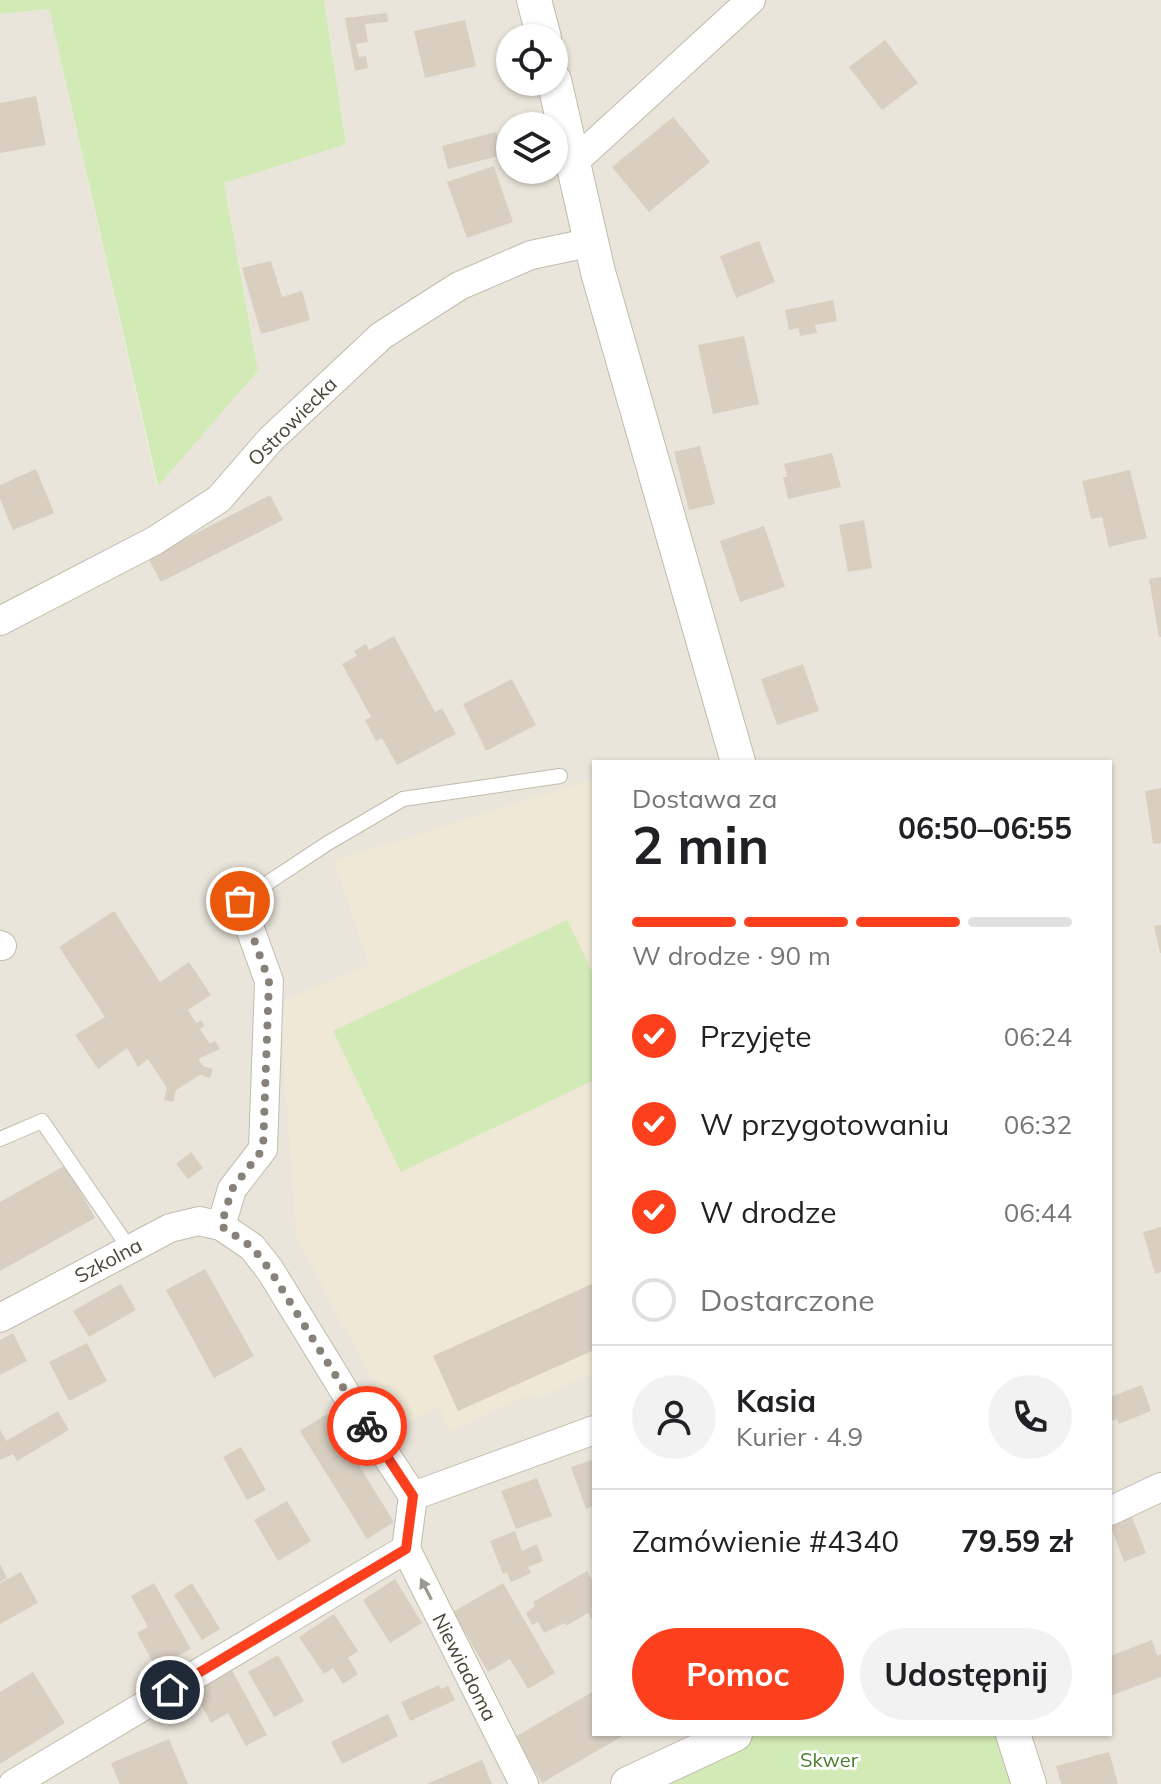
<!DOCTYPE html>
<html lang="pl">
<meta charset="utf-8">
<style>
:root{--surface:#fff;--page:#f2f2f2;--text:#202124;--muted:#757577;--line:#e0e0e0;--accent:#fc3f1d}
body{margin:0;font-family:Mulish,sans-serif;background:var(--page);color:var(--text);height:100vh;display:flex;flex-direction:column;font-size:30px;white-space:nowrap}
*{box-sizing:border-box;margin:0}
p{font-size:26px;color:var(--muted)}
.icon{flex:none;width:44px;height:44px;fill:none;stroke:currentColor;stroke-width:2;stroke-linecap:round;stroke-linejoin:round}
.map{position:relative;flex:1;overflow:hidden}
.drawer{position:absolute;left:592px;top:760px;width:520px;height:976px;display:flex;flex-direction:column;background:var(--surface);border-radius:0px;box-shadow:0 2px 6px #0004}
.drawer>*{flex:none}
.tools{position:absolute;left:496px;top:24px;display:grid;gap:16px}
.tools a{display:grid;place-items:center;width:72px;height:72px;border-radius:50%;background:var(--surface);box-shadow:0 2px 6px #0004;font-size:40px}
.pin{position:absolute;display:grid;place-items:center;width:68px;height:68px;color:#fff;margin:-34px;border:4px solid #fff;border-radius:50%;box-shadow:0 2px 8px #0007}
.courier{position:absolute;display:grid;place-items:center;width:80px;height:80px;margin:-40px;border:6px solid #fc3f1d;border-radius:50%;background:#fff;color:#222;box-shadow:0 2px 10px #0007}
.head em{font-style:normal;font-weight:700}
.head div{display:flex;flex-direction:column-reverse}
.head{display:flex;align-items:center;justify-content:space-between;height:136px;padding:0 40px}
h1{font-size:52px;font-weight:700;line-height:60px}
.bar{display:grid;grid-template-columns:repeat(4,1fr);gap:12px 8px;align-content:center;height:96px;padding:0 40px}
.bar i{height:10px;border-radius:6px;background:var(--line)}
.bar .active{background:var(--accent)}
.bar p{grid-column:span 4}
.line{display:flex;align-items:center;gap:20px;padding:0 40px;border-top:2px solid var(--line)}
.line div{flex:1}
.round{display:grid;place-items:center;flex:none;width:84px;height:84px;border-radius:42px;background:var(--page)}
ol{padding:0 40px;list-style:none}
li{display:flex;align-items:center;gap:24px;height:88px}
li p{margin-inline-start:auto}
li .icon{padding:8px;border-radius:50%;background:var(--accent);color:#fff;stroke-width:4}
li:last-child{color:var(--muted)}
li i{width:44px;height:44px;border:4px solid var(--line);border-radius:50%}
.cta{display:flex;gap:16px;margin-top:auto;padding:16px 40px}
.cta a{flex:1;height:92px;border-radius:48px;background:var(--accent);color:#fff;font-size:32px;font-weight:700;line-height:92px;text-align:center}
.cta a+a{background:var(--page);color:var(--text)}
.map>svg:first-child{display:block}
.residential{fill:#eae5da;fill-rule:evenodd}
.education{fill:#efe8d6}
.green{fill:#d2eab5}
.building{fill:#d8cfc1}
.lines{fill:none;stroke-linecap:round;stroke-linejoin:round}
.service-casing{stroke:#c2bbae;stroke-width:16}
.minor-casing{stroke:#c2bbae;stroke-width:30}
.tertiary-casing{stroke:#c2bbae;stroke-width:36}
.service{stroke:#fff;stroke-width:14}
.minor{stroke:#fff;stroke-width:28}
.tertiary{stroke:#fff;stroke-width:34}
.oneway{fill:#9c9892}
.done{stroke:#878178;stroke-width:8;stroke-dasharray:0 14.4}
.route{stroke:#fc3f1d;stroke-width:10}
.labels{text-anchor:middle;dominant-baseline:central;stroke-width:6;stroke-linejoin:round;paint-order:stroke}
.street-label{font-size:20px;fill:#4b4439;stroke:#fff}
.park-label{font-size:20px;fill:#4a7f2a;stroke:#fff}
</style>
<div class="map">
<svg width="1161" height="1784" viewBox="0 0 1161 1784">
<rect width="100%" height="100%" fill="#f6f3ec"/>
<!-- residential -->
<path class="residential" d="M324,0h837v1784h-1161v-1770l49,-5 108,476 101,-114 -34,-188 122,-40zM510,38h44v44h-44zM510,126h44v44h-44zM594,762h516v972h-516z"/>
<!-- education -->
<path class="education" d="M594,779v593l-56,27 -4,-7 -84,40 -10,-26 -35,18 -12,-5 -97,-184 -16,-233 89,-37 -35,-104z"/>
<!-- green -->
<g class="green">
<path d="M0,0h324l22,144 -122,39 34,188 -100,115 -109,-477 -49,5z"/>
<path d="M567,920l27,55v105l-193,92 -68,-141z"/>
<path d="M735,1734h278l16,50h-401z"/>
</g>
<!-- building -->
<g class="building">
<path d="M387,13l1,9 -23,2 3,18 -12,2 3,13 7,-1 2,12 -13,3 -10,-53z"/>
<path d="M465,20l11,46 -51,12 -11,-47z"/>
<path d="M885,40l33,43 -36,27 -33,-43z"/>
<path d="M36,96l10,49 -46,8v-50z"/>
<path d="M673,117l37,45 -61,50 -37,-45z"/>
<path d="M496,132l6,23 -54,14 -6,-23z"/>
<path d="M494,166l19,56 -46,16 -20,-56z"/>
<path d="M759,241l16,41 -39,16 -16,-42z"/>
<path d="M271,261l11,36 20,-6 8,29 -49,14 -19,-66z"/>
<path d="M833,300l4,21 -22,4 2,8 -6,1 -11,2 -1,-8 -10,2 -4,-20z"/>
<path d="M744,336l15,68 -46,10 -15,-69z"/>
<path d="M700,446l15,58 -26,6 -15,-58z"/>
<path d="M832,453l9,34 -53,12 -5,-22h4l-3,-13z"/>
<path d="M36,469l18,44 -41,17 -13,-31v-14z"/>
<path d="M1130,470l17,68 -38,9 -7,-30 -11,2 -9,-38z"/>
<path d="M270,495l13,25 -122,62 -13,-24z"/>
<path d="M864,520l8,48 -24,4 -9,-47z"/>
<path d="M764,526l21,61 -45,15 -20,-61z"/>
<path d="M1161,577v60h-2l-10,-58z"/>
<path d="M394,636l41,76 7,-4 14,26 -59,31 -15,-27 -6,3 -11,-21 6,-3 -29,-53 15,-8 -3,-5 12,-7 3,6z"/>
<path d="M803,664l16,47 -42,14 -16,-46z"/>
<path d="M512,679l24,46 -50,26 -23,-47z"/>
<path d="M1161,788v55l-8,1 -8,-53z"/>
<path d="M114,911l46,71 29,-20 22,33 -23,15 8,13 5,-3 4,6 -5,3 10,15 5,-3 5,8 -22,10 5,7 10,3 -3,9 -10,-3 -24,15 -3,12 -9,-2 3,-12 -19,-29 -10,8 -11,-19 -29,21 -23,-34 30,-18 -46,-70z"/>
<path d="M1161,925v28h-1l-6,-27z"/>
<path d="M191,1152l12,16 -15,11 -12,-15z"/>
<path d="M66,1165l29,53 -95,53v-69z"/>
<path d="M1161,1227v45l-6,2 -12,-42z"/>
<path d="M205,1269l49,87 -40,22 -48,-88z"/>
<path d="M594,1283v67l-136,61 -25,-55z"/>
<path d="M121,1284l15,26 -47,27 -16,-26z"/>
<path d="M13,1333l14,28 -27,14v-35z"/>
<path d="M87,1343l20,38 -38,20 -20,-39z"/>
<path d="M1142,1385l9,26 -32,13 -2,-5 -7,3v-25z"/>
<path d="M58,1411l11,19 -52,31 -4,-7 -13,6v-31l6,12z"/>
<path d="M327,1414l67,108 -27,17 -67,-108z"/>
<path d="M241,1447l25,43 -19,10 -24,-43z"/>
<path d="M594,1459v47l-8,3 -15,-42z"/>
<path d="M537,1478l15,38 -36,13 -15,-38z"/>
<path d="M287,1501l24,40 -33,20 -24,-41z"/>
<path d="M1132,1517l14,36 -22,9 -14,-37z"/>
<path d="M515,1531l7,20 15,-7 6,17 -15,6 3,6 -20,9 -4,-10 -4,2 -13,-33z"/>
<path d="M0,1564l7,14 -7,4z"/>
<path d="M587,1571l7,13v39l-6,-10 -22,13 -1,-3 -21,10 -6,-11 -6,3 -6,-12 9,-7 -2,-4z"/>
<path d="M21,1572l17,31 -38,21v-41z"/>
<path d="M395,1579l27,44 -32,20 -27,-43z"/>
<path d="M154,1583l37,66 -35,19 -19,-35 11,-6 -17,-31z"/>
<path d="M192,1583l28,46 -18,11 -28,-45z"/>
<path d="M503,1583l52,90 -27,16 -18,-30 -22,13 -35,-60z"/>
<path d="M334,1614l24,37 -10,7 10,16 -15,10 -10,-16 -9,6 -25,-37z"/>
<path d="M1152,1640l5,16 4,-2v23l-51,19v-40z"/>
<path d="M278,1655l26,46 -30,16 -26,-45z"/>
<path d="M232,1670l35,65 -21,11 -18,-33 -17,10 -17,-32z"/>
<path d="M33,1672l32,51 -65,41v-72z"/>
<path d="M439,1685l2,4 7,-3 7,14 -45,21 -9,-19z"/>
<path d="M594,1691v43h32l-84,49 -27,-46z"/>
<path d="M388,1714l10,22 -56,28 -11,-22z"/>
<path d="M169,1739l19,45h-68l-9,-21z"/>
<path d="M1109,1752l9,32h-57l-5,-18z"/>
<path d="M482,1760l10,24h-65z"/>
</g>
<g class="lines">
<!-- service casing -->
<g class="service-casing">
<g id="service">
<path d="M240,901l88,-58 75,-44 157,-23"/>
<path d="M0,1139l42,-18 87,127"/>
</g>
</g>
<!-- minor casing -->
<g class="minor-casing">
<g id="minor">
<path d="M574,162l177,-162"/>
<path d="M0,621l154,-80 65,-42 51,-59 111,-104 78,-50 72,-31 62,-13"/>
<path d="M0,945l2,1"/>
<path d="M221,1226l11,-37 31,-40 6,-168 -29,-80"/>
<path d="M0,1318l170,-90 29,-7 22,5 31,21 18,23 81,132 62,94"/>
<path d="M413,1496l181,-66"/>
<path d="M1110,1511l51,-24"/>
<path d="M406,1549l118,235"/>
<path d="M13,1784l393,-235 7,-53"/>
</g>
</g>
<!-- tertiary casing -->
<g class="tertiary-casing">
<g id="tertiary">
<path d="M534,0l10,38"/>
<path d="M554,80l44,192 140,490"/>
<path d="M1013,1734l16,50"/>
<path d="M628,1784l107,-50"/>
</g>
</g>
<!-- service -->
<use href="#service" class="service"/>
<!-- minor -->
<use href="#minor" class="minor"/>
<!-- tertiary -->
<use href="#tertiary" class="tertiary"/>
</g>
<!-- one-way arrows -->
<defs><path id="oneway-solid" d="M-6-.8H1V-3.2L6.5 0L1 3.2V.8H-6Z" transform="scale(2)"/></defs>
<use class="oneway" href="#oneway-solid" transform="translate(426 1589) rotate(-117)"/>
<g class="lines">
<!-- done -->
<path class="done" d="M240,901l29,80 -6,168 -31,40 -11,37 31,21 18,23 97,156"/>
<!-- route -->
<path class="route" d="M170,1690l236,-141 7,-53 -46,-70"/>
</g>
<g class="labels">
<!-- street labels -->
<g class="street-label">
<text transform="translate(292 421) rotate(-45)">Ostrowiecka</text>
<text transform="translate(108 1260) rotate(-28)">Szkolna</text>
<text transform="translate(465 1667) rotate(63)">Niewiadoma</text>
</g>
<!-- park labels -->
<g class="park-label">
<text x="829" y="1759">Skwer</text>
</g>
</g>
</svg>
<div class="tools">
<a><svg class="icon" aria-label="locate" viewBox="0 0 24 24"><circle cx="12" cy="12" r="6"/><path d="M12 2v4M12 18v4M2 12h4M18 12h4"/></svg></a>
<a><svg class="icon" aria-label="layers" viewBox="0 0 24 24"><path d="M12 4l9 5-9 5-9-5zM3 14l9 5 9-5"/></svg></a>
</div>
<div class="pin" style="left:240px;top:901px;background:#ea580c"><svg class="icon" aria-label="bag" viewBox="0 0 24 24"><path d="M5 8h14l-1 12H6zM9 8a3 3 0 0 1 6 0"/></svg></div>
<div class="pin" style="left:170px;top:1690px;background:#1f2937"><svg class="icon" aria-label="home" viewBox="0 0 24 24"><path d="M3 11l9-7 9 7M6 9v11h12V9"/></svg></div>
<div class="courier" style="left:367px;top:1426px"><svg class="icon" aria-label="bike" viewBox="0 0 24 24"><circle cx="6" cy="16" r="4"/><circle cx="18" cy="16" r="4"/><path d="M6 16l4-8h5l3 8M10 8l3 8H6M13 5h3"/></svg></div>
<section class="drawer">
<div class="head"><div><h1>2 min</h1><p>Dostawa za</p></div><em>06:50–06:55</em></div>
<div class="bar"><i class="active"></i><i class="active"></i><i class="active"></i><i></i><p>W drodze · 90 m</p></div>
<ol>
<li><svg class="icon" aria-label="check" viewBox="0 0 24 24"><path d="M5 12l5 5 9-10"/></svg>Przyjęte<p>06:24</p></li>
<li><svg class="icon" aria-label="check" viewBox="0 0 24 24"><path d="M5 12l5 5 9-10"/></svg>W przygotowaniu<p>06:32</p></li>
<li><svg class="icon" aria-label="check" viewBox="0 0 24 24"><path d="M5 12l5 5 9-10"/></svg>W drodze<p>06:44</p></li>
<li><i></i>Dostarczone</li>
</ol>
<div class="line" style="height:144px"><a class="round"><svg class="icon" aria-label="person" viewBox="0 0 24 24"><circle cx="12" cy="8" r="4"/><path d="M4 21q1-7 8-7t8 7"/></svg></a><div><b>Kasia</b><p>Kurier · 4.9</p></div><a class="round"><svg class="icon" aria-label="phone" viewBox="0 0 24 24"><path d="M5 4h4l2 5-3 2q2 4 5 5l2-3 5 2v4C11 20 4 13 5 4z"/></svg></a></div>
<div class="line" style="height:104px"><div>Zamówienie #4340</div><b>79.59 zł</b></div>
<div class="cta"><a>Pomoc</a><a>Udostępnij</a></div>
</section>
</div>
